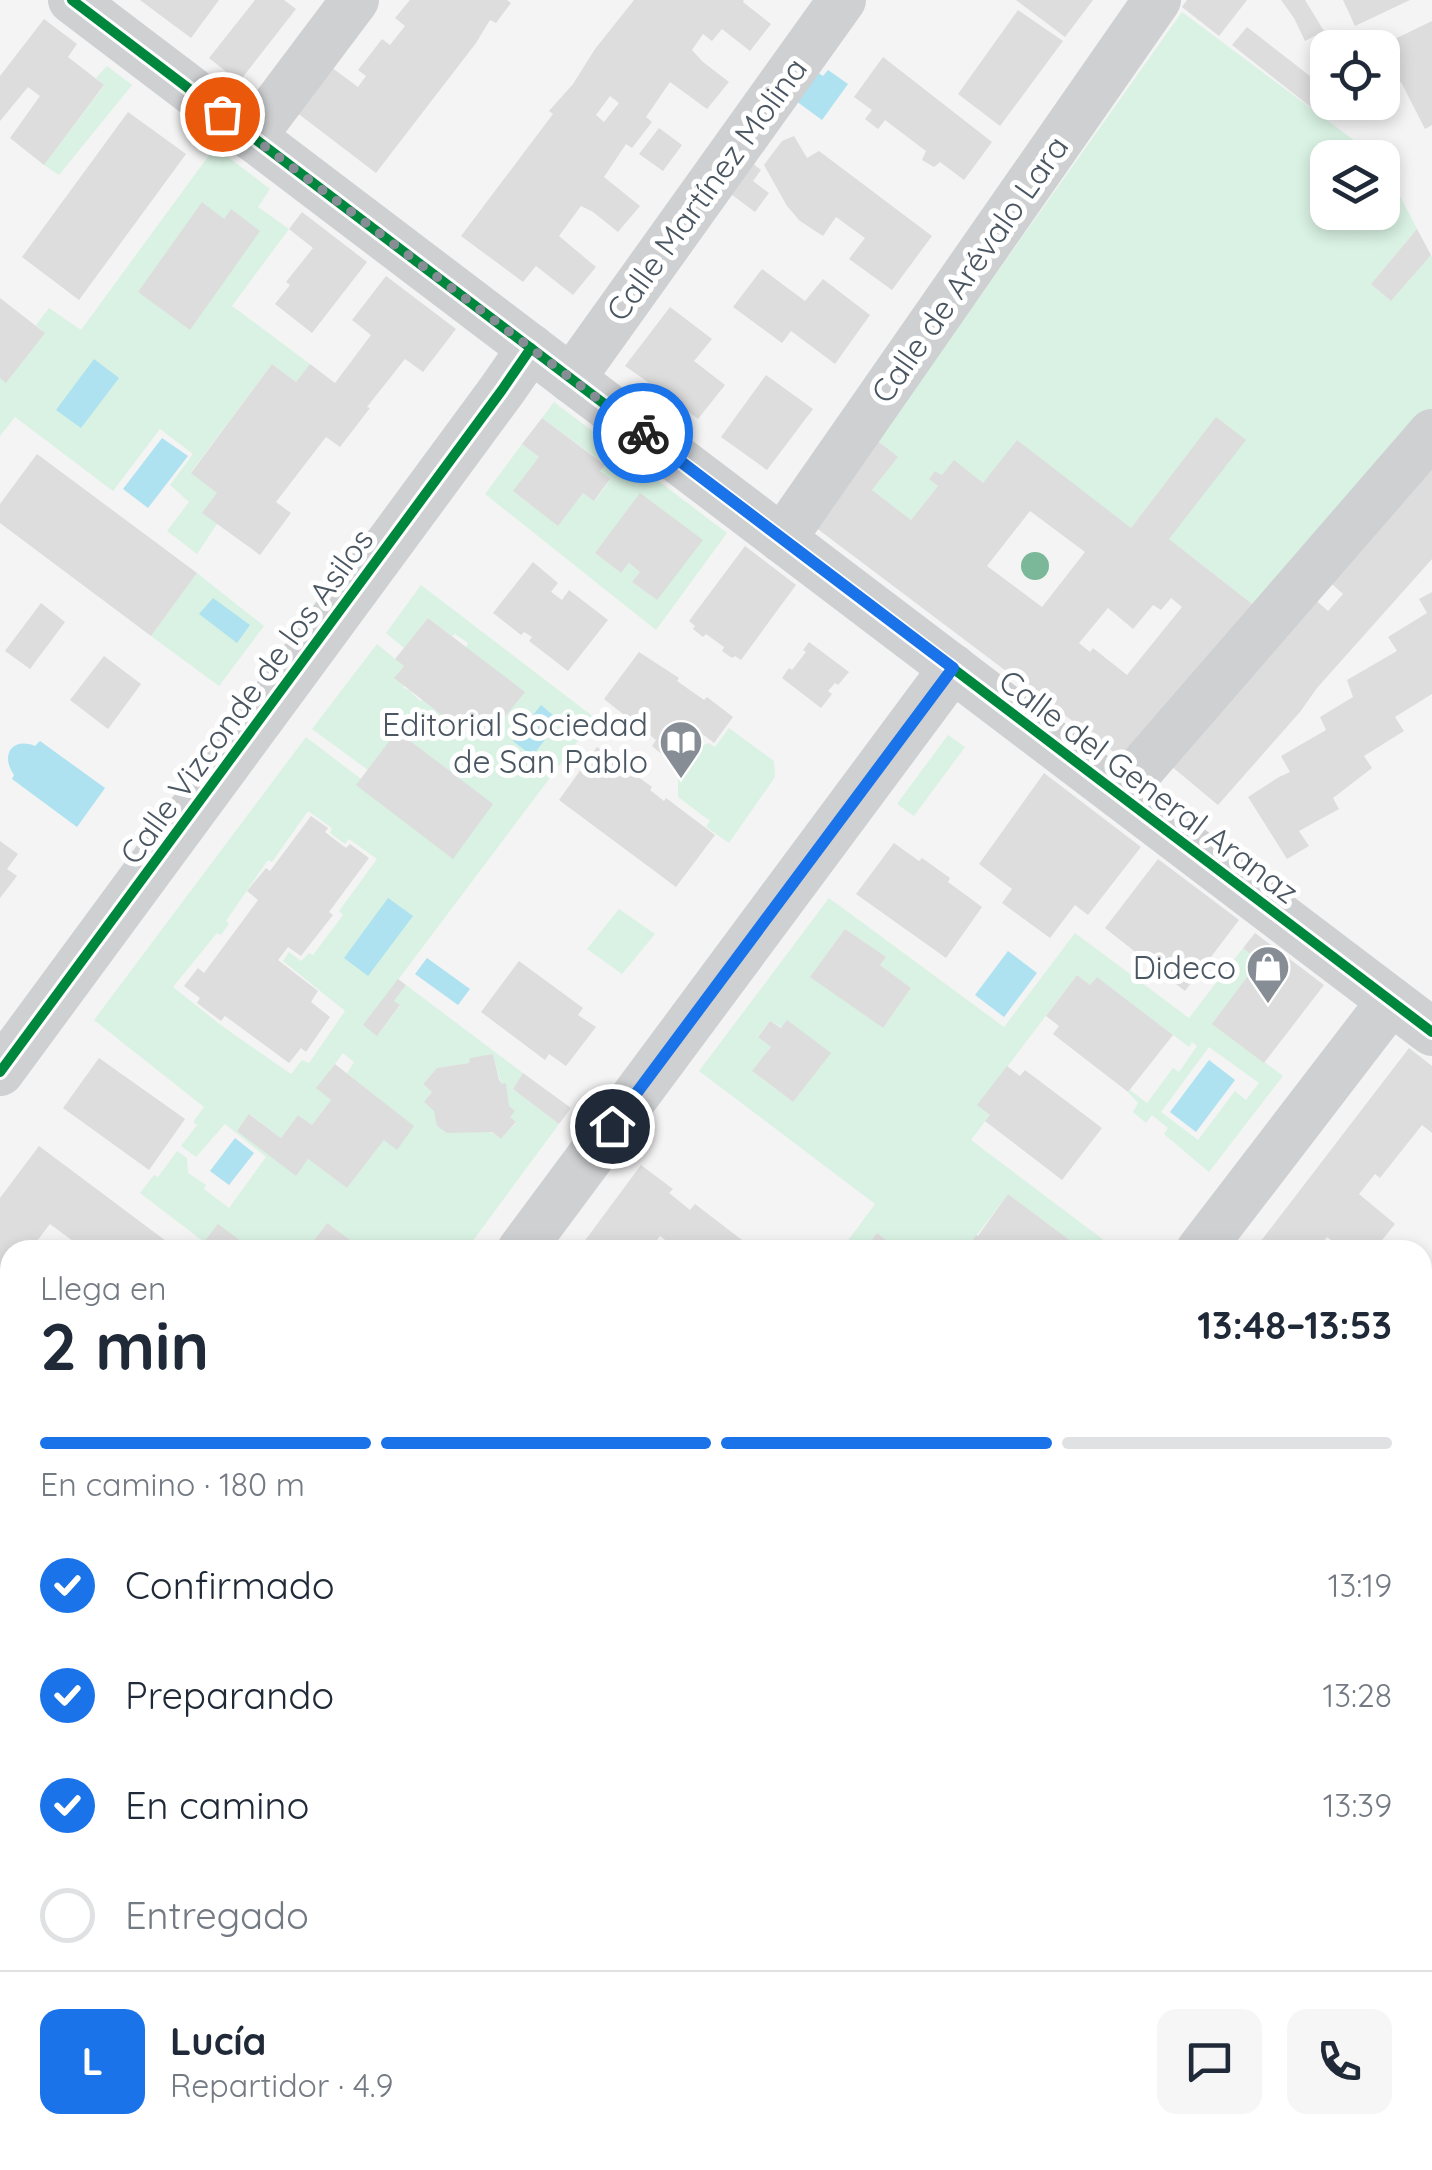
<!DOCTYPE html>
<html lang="es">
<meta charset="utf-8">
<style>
:root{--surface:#fff;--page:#f6f6f7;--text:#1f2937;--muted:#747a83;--line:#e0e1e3;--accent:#1a73e8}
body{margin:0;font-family:Quicksand,sans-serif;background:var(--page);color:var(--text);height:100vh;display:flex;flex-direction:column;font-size:38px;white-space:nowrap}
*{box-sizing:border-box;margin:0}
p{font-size:32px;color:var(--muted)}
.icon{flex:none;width:55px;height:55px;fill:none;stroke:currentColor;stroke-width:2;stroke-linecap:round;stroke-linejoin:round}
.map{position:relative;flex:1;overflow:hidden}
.drawer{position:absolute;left:0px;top:1240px;width:1432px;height:930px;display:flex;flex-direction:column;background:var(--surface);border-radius:30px 30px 0 0;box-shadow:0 5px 15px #0003}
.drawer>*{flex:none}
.buttons{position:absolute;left:1310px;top:30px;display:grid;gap:20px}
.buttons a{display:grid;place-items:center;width:90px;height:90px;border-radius:20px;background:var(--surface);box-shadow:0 5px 15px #0003;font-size:50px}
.pin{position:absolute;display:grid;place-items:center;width:85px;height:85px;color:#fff;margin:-42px;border:5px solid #fff;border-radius:50%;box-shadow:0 2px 10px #0007}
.courier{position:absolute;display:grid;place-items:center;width:100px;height:100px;margin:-50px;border:8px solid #1a73e8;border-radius:50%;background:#fff;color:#222;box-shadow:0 2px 12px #0007}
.overview em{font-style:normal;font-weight:700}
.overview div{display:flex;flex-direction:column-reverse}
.overview{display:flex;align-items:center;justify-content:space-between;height:170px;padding:0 40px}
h1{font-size:65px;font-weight:700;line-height:75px}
.bar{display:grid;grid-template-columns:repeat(4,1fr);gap:15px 10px;align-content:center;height:120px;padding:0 40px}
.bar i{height:12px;border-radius:8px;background:var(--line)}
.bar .current{background:var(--accent)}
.bar p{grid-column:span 4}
.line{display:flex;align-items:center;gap:25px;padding:0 40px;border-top:2px solid var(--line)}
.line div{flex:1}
.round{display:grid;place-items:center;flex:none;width:105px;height:105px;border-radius:20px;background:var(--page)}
ol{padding:0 40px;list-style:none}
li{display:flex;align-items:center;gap:30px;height:110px}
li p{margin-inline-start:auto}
li .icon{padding:10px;border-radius:50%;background:var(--accent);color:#fff;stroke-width:4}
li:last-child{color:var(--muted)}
li i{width:55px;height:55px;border:5px solid var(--line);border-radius:50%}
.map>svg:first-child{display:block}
.green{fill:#d9f2e3;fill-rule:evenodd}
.water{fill:#aee2f0}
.building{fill:#ddddde;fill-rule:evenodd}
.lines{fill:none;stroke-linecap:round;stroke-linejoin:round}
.minor{stroke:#ced0d2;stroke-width:48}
.major{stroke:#caced1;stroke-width:55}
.cycleway-casing{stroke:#fff;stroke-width:16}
.cycleway{stroke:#00873e;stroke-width:10}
.tree{fill:#7ab899}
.done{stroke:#868d94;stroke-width:10;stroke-dasharray:0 18}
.route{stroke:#1a73e8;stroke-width:12}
.labels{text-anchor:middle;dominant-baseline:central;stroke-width:10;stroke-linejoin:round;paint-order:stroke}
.street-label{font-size:32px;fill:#4a5661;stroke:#fff}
.poi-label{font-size:32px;fill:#4a5661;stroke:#fff;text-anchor:end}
</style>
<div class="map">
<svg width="1432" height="2170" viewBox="0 0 1432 2170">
<rect width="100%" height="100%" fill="#f4f4f4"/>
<!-- green -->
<g class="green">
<path d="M1182,12l181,135 9,-3 7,13 -51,1v54h54l1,-49 34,66 -46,55 20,17 40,-46 1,3v154l-176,195 -87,-68 48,-121 -86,110 -148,-45 -29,-22 -12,14 -7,-4 -6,8 9,7 -27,34 -39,-30 25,-32 -19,-18z"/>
<path d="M107,66l25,19 -73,90 -15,-10 60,-79 -8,-8z"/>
<path d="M215,147l55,42 -12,18 31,22 -57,77 78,58 -14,18 -24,-18 -81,108 26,21v31l-20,30 -30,-23 22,-29 -19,-17 23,-31 -33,-25 -47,62 -98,-74 -15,19v-58l7,4 37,-49 -8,-8 13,-17 32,22z"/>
<path d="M554,402l173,131 -71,97 -171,-136 37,-50 17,13 -25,35 44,33 25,-32 12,8 15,-21 -10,-9 5,-7 -63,-46zM640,494l17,106 -25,-18 8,-10 -11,-9 -8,10 -26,-20z"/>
<path d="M197,573l67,53 -45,60 -68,-50z"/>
<path d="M421,585l174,133 -231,307 14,10 22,-29 -6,-5 12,-16 117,88 -10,16 46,35 -93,126h-102l-37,-27 -20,27h-54l-49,-8 -64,-49 14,-18 4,2 19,-26 10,7 1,15 18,12 -2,4 25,19 37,-51 -41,-33 -29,33 -15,-11 16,-21 -4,-3 11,-15 -110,-87 212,-283 55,42 7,-9 -56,-41 65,-85 27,22 -9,12 9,8 -1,2 6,2 11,11 2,-1 25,18 2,5 2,-1 23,18 9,-12 9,6 32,-42 -58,-45 2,-4 -13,-9 -3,2 -24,-18 -24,30 -18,-15zM308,811l24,17 -2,5 15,11 4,-5 28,20 -38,52 4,4 -30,40 -4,-2 -8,8 -12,-9 -6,9 62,50 -36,52 -7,-3 -11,14 -69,-48 -49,-39 44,-54 4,2 8,-11 -3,-3 42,-61 4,2zM343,1053l11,9 -7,11 66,53 -29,14 -37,48 -39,-29 -71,-28 13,-17 31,24 17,-23 14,10 19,-25 -14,-12zM493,1055l17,62 6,6 -15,16c-23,-18 -55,-17 -76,-36l7,-11 -9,-8 14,-16 32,-5 2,-5z"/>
<path d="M729,728l45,33 1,16 -46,66 -23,-16 4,-6 -32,-24v-20l23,-31 8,-3 6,4z"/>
<path d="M948,735l17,12 -51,69 -17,-12z"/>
<path d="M829,898l175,129 71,-94 114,85 54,-70 16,13 -46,63 70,52 -74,96 -45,-38 4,-6 -16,-13 -6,8 -13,-11 5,-9 -10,-11 2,-2 17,13 26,-35 6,4 18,-26 -5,-4 -3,5 -92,-70 -7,8 -13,-10 -99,130 12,10 -19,25 146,110h-34l-75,-56 -41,54 1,2h-69l-22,-17 -13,17h-23l34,-46 -176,-133zM845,929l40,28 -5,8 31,23 -28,40 -72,-51zM770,1021l60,32 -37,49 -40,-30 18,-25 -13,-11zM1209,1047l50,36 -13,17 -11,-9 -37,49 -37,-28z"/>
<path d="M619,909l36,25 -33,40 -35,-25z"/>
</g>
<!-- water -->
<g class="water">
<path d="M828,70l20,14 -26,36 -26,-19 21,-29 6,4z"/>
<path d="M94,359l25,19 -38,50 -25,-18z"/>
<path d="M162,438l26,18 -40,52 -25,-19z"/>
<path d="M213,598l37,27 -13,18 -38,-29z"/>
<path d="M541,705l19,16 -28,35 -19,-15z"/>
<path d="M40,741l65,47 -28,39 -65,-48 2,-4c-14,-20 -2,-38 21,-29z"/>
<path d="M388,898l25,18 -45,60 -24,-18z"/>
<path d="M1008,951l29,22 -33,44 -29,-22z"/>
<path d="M427,958l43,31 -12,16 -43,-31z"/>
<path d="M1209,1060l26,20 -39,52 -26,-20z"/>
<path d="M235,1138l19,15 -25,32 -19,-14z"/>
</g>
<!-- building -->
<g class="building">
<path d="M140,0h79l-28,38z"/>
<path d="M255,0h29l12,9 -57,73 -30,-24z"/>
<path d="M410,0h97l4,3 -15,20 -6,-3 -14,23 -100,130 -84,-64 35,-45 31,23 8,-11 -8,-6 24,-31 8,6 15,-19 -10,-8z"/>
<path d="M634,0h110l-1,2 28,22 -21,27 -28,-22 -10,12 -9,-7 -11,16 11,12 -17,21 17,-21 26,20 -22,27 -37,-27 -24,35 6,5 -20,26 -6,-4 -22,33 36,29 -22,26 -25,-20 -12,-6 -22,30 37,31 -23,28 -37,-29 -13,16 -62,-46 92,-122 -4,-3 24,-27 22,-35zM610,96l9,7 -15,19 -8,-7z"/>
<path d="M1016,0h77l-28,37z"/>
<path d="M1187,0h60l-28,36 -37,-29z"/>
<path d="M1281,0h24l19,31 -19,10 -11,-23z"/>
<path d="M1343,0h67l-55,26z"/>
<path d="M1018,10l45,31 -63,85 -42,-32z"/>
<path d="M44,19l33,25 -9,13 36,28 -60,80 -34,-27 30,-42 -12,-9 -28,34v-45z"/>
<path d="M1432,21v104l-7,4 -24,-47 -15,7 -4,-8v-33h-6z"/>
<path d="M1247,27l81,63v9l-11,13 -85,-67z"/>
<path d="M883,57l109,85 -28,38 -24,-18 -6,5 -12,-7 4,-9 -41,-31 -7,9 -13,-10 7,-9 -18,-13z"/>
<path d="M128,112l58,42 -107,146 -57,-43z"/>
<path d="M659,128l23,17 -19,26 -24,-17z"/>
<path d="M794,136l13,22 12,-7 113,85 -40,54 -43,-31 16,-21 -29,-21 -13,19 -23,-15 -13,-15 -23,-41 18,-24z"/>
<path d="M747,159l14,11 -8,11 16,12 -14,19 -31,-23z"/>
<path d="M202,202l22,17 7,-10 29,22 -70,99 -52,-38z"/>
<path d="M302,212l65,50 -55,71 -37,-29 15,-19 -4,-3 27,-34 -24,-19z"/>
<path d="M1417,229l14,26 -40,46 -20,-17z"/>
<path d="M762,269l43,32 18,-22 47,36 -35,49 -44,-33 -9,12 -49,-36z"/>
<path d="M386,276l70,53 -33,43 -18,-13 -38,48 3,1 -30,39 -14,-10 -50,65 15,11 -31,42 -58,-42 15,-20 -26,-20 81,-109 24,18 14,-18 25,19 36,-48 -19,-15z"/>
<path d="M0,298l45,35 -39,50 -6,-5z"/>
<path d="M670,307l42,32 -18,22 31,24 -27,34 -28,-21 -9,13 -15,-12 9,-12 -30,-21z"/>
<path d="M766,375l47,34 -46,61 -46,-33z"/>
<path d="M1216,417l30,23 -77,99 87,68 -129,155 -312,-235 63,-86 20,16 -26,33 39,30 27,-34 -9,-7 6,-8 7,4 12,-15 29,23 34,-43 114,88zM1030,511l55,41 -43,55 -55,-41zM1171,598l11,9 -55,68 -34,-27 -3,4 -11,-9 29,-35 25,21 20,-24 8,5z"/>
<path d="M542,418l63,47 -5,6 10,8 -16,22 -11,-8 -25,33 -45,-35 26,-34 -17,-13z"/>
<path d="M37,454l160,119 -46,63 -151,-113v-19z"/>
<path d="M1432,455v104l-115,129 -17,24 -82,93 -53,-44 145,-166 18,16 15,-17 -19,-17z"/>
<path d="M640,493l63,47 -46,60 -25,-18 8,-10 -11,-9 -8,10 -26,-20z"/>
<path d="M745,546l51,39 -55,75 -6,-4 -3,2 -10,-7 2,-4 -18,-13 -3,3 -10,-8 2,-3 -6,-5z"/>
<path d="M533,562l25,21 -7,9 11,8 7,-10 39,30 -40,51 -39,-30 3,-4 -8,-5 -3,3 -28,-22z"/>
<path d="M1432,592v102l-37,23 9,14 -40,25 8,12 -39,30 6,11 -40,22 10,15 -22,13 -39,-62 31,-20 11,-5 -9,-16 45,-26 -6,-13 33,-20 -6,-17 50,-29 -9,-14 39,-24 -8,-14z"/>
<path d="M41,603l24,19 -35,47 -25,-18z"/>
<path d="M428,618l97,74 -34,42 -8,-6 -9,12 -80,-62 10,-12 -9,-7z"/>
<path d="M809,642l40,30 -11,13 -3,-2 -7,8 4,3 -11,14 -39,-30 7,-10 3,2 14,-18 -3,-2z"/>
<path d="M639,652l40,26 -2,3 27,19 3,-3 26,20 -19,26 -13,-10 -25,33 -24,-20 4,-6 -52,-41z"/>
<path d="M104,656l37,28 -33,45 -38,-29z"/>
<path d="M397,731l96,73 -40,55 -97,-74z"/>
<path d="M597,747l55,40 -2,3 14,11 2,-3 49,37 -39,52 -117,-87z"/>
<path d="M1044,773l97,74 -53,68 -13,-10 -25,33 -48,-35 10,-14 -33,-25z"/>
<path d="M311,816l17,12 -3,4 21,16 4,-4 19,14 -40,54 4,3 -32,41 -13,-9 -10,13 40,31 -7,11 19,15 -24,35 -5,-4 -12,15 -64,-47 -4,5 -24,-18 3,-5 -16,-12 14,-18 6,5 54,-73 -11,-9 19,-23 4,3z"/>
<path d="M0,841l18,13 -11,15 10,7 -17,22z"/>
<path d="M894,843l25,18 3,-3 28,20 -2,4 34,25 -36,51 -90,-64z"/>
<path d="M1158,859l81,61 -54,71 -80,-63z"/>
<path d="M845,929l41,28 -6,8 31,23 -28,40 -73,-51z"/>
<path d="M1255,933l69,52 -60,78 -52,-39 47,-63 -16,-13z"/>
<path d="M519,961l64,47 -5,7 18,12 -30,39 -17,-12 -4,6 -64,-48z"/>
<path d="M1077,975l13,10 7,-8 76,58 -45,57 -75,-58 6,-8 -13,-10z"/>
<path d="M398,979l8,6 -12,16 6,4 -23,31 -14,-11z"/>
<path d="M787,1020l44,33 -38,49 -41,-31 19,-24 -13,-10 12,-16 11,7z"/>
<path d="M1409,1048l23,18v67l-10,-8 -42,53 -5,-4 -16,20 36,30 -21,26h-29l-18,-13 -10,13h-63z"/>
<path d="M493,1054l6,26 3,4 4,-1 3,23 6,5 -5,6 6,5 -15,17 -9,-7 -45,1 -10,-7 -3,-15 -10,-9 8,-10 -9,-8 14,-16 32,-5 1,-5z"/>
<path d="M99,1058l86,61 -36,51 -86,-62z"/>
<path d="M335,1064l79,62 -17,24 -13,-10 -37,48 -39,-29 -12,17 -59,-45 12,-17 32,24 17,-23 14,10 19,-25 -15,-12z"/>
<path d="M1007,1066l13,10 5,-6 77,58 -40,52 -77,-59 5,-6 -13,-10z"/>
<path d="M523,1073l48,35 -12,16 -46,-35z"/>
<path d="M39,1146l135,101 -3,3h-86l-35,-26 -20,26h-20v27l-10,13v-92z"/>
<path d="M641,1165l32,24 -4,4 21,17 5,-6 47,36 -5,6 5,4h-64l-18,-14 -10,14h-72z"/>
<path d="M1008,1194l75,56h-117l10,-15 2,1z"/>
<path d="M327,1223l37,27h-57z"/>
<path d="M218,1224l35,26h-38l-11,-8z"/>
<path d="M877,1233l22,17h-35z"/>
<path d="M1432,1503v75l-10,9v-76z"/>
<path d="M2,1671l8,6v141l-6,-5 -4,6v-144z"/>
<path d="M1422,1841l10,10v319h-11l4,-5 -3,-3z"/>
<path d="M10,2082v78h10l-6,10h-14v-73z"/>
<path d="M174,2160h65l-6,10h-66z"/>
<path d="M305,2160h18l13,10h-37z"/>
<path d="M1055,2160h103l14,10h-105z"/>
<path d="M1206,2160h148l9,10h-167z"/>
</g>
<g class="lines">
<!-- minor -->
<g class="minor">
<path d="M72,0l1360,1032"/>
<path d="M252,137l103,-137"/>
<path d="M571,379l271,-379"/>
<path d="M782,539l375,-539"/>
<path d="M1119,794l313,-361"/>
<path d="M0,1072l502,-682 29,-42"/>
<path d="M521,1250l432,-582"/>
<path d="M1200,1250l191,-249"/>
<path d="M1422,1798l10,10"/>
<path d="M0,1958l10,-14"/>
<path d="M0,2027l10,-16"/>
<path d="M385,2160l13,10"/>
<path d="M273,2170l6,-10"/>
<path d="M550,2170l11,-10"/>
<path d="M613,2170l15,-10"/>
<path d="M676,2170l11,-10"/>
</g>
<!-- major -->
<g class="major">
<path d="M0,1508l10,8"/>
<path d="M0,1596l10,7"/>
<path d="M1422,1688l10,-9"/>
<path d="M752,2160l13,10"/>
<path d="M971,2160l13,10"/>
<path d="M911,2170l10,-10"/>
</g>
<!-- cycleway casing -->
<g class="cycleway-casing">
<g id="cycleway">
<path d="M72,0l1360,1032"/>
<path d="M0,1072l502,-682 29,-42"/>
</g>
</g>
<!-- cycleway -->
<use href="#cycleway" class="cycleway"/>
</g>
<!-- trees -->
<circle class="tree" cx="1035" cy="566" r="14"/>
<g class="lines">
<!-- done -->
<path class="done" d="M222,114l421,319"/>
<!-- route -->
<path class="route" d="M612,1126l341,-458 -310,-235"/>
</g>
<!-- icons -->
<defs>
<g id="library-pin" transform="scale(2.25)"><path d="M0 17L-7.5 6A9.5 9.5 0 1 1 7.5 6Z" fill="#868d94" stroke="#fff"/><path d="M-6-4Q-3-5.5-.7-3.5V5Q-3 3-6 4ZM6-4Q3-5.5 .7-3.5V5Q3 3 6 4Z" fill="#fff"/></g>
<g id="shop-pin" transform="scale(2.25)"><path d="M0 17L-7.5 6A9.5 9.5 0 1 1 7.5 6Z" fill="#868d94" stroke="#fff"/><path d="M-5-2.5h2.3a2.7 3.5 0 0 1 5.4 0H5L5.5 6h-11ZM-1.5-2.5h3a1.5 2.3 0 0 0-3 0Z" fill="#fff"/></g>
</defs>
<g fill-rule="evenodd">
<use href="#library-pin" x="681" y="742"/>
<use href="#shop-pin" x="1268" y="967"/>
</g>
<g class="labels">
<!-- street labels -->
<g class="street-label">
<text transform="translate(706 189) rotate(-54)">Calle Martínez Molina</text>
<text transform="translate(969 269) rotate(-55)">Calle de Arévalo Lara</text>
<text transform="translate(246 696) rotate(-54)">Calle Vizconde de los Asilos</text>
<text transform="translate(1149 786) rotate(37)">Calle del General Aranaz</text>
</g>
<!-- poi labels -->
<g class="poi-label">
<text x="648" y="724">Editorial Sociedad<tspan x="648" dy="37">de San Pablo</tspan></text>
<text x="1236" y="967">Dideco</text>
</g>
</g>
</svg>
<div class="buttons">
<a><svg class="icon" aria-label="locate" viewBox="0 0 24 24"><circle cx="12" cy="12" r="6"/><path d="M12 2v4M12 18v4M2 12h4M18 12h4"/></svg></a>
<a><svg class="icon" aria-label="layers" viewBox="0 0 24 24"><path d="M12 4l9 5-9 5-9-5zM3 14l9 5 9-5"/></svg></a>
</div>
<div class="pin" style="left:222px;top:114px;background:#ea580c"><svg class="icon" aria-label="bag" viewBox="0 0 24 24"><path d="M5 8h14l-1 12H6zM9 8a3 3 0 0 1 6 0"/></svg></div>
<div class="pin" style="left:612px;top:1126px;background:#1f2937"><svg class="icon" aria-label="home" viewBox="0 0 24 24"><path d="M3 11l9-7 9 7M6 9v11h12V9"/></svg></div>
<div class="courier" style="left:643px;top:433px"><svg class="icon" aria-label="bike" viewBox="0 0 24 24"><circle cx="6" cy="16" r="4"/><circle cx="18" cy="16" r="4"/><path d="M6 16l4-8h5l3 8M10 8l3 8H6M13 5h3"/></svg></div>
<section class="drawer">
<div class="overview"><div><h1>2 min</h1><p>Llega en</p></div><em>13:48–13:53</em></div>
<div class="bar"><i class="current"></i><i class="current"></i><i class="current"></i><i></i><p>En camino · 180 m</p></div>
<ol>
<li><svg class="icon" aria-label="check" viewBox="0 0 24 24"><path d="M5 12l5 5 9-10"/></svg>Confirmado<p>13:19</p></li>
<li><svg class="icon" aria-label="check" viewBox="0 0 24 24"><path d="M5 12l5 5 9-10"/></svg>Preparando<p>13:28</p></li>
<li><svg class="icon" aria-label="check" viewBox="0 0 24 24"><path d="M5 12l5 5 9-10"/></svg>En camino<p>13:39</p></li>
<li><i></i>Entregado</li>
</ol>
<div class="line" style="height:180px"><b class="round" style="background:var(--accent);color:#fff">L</b><div><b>Lucía</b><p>Repartidor · 4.9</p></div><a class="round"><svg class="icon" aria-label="chat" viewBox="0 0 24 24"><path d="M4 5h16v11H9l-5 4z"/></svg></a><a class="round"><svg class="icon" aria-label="phone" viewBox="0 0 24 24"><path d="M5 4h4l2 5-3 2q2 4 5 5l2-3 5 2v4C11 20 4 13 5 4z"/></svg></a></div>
</section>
</div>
